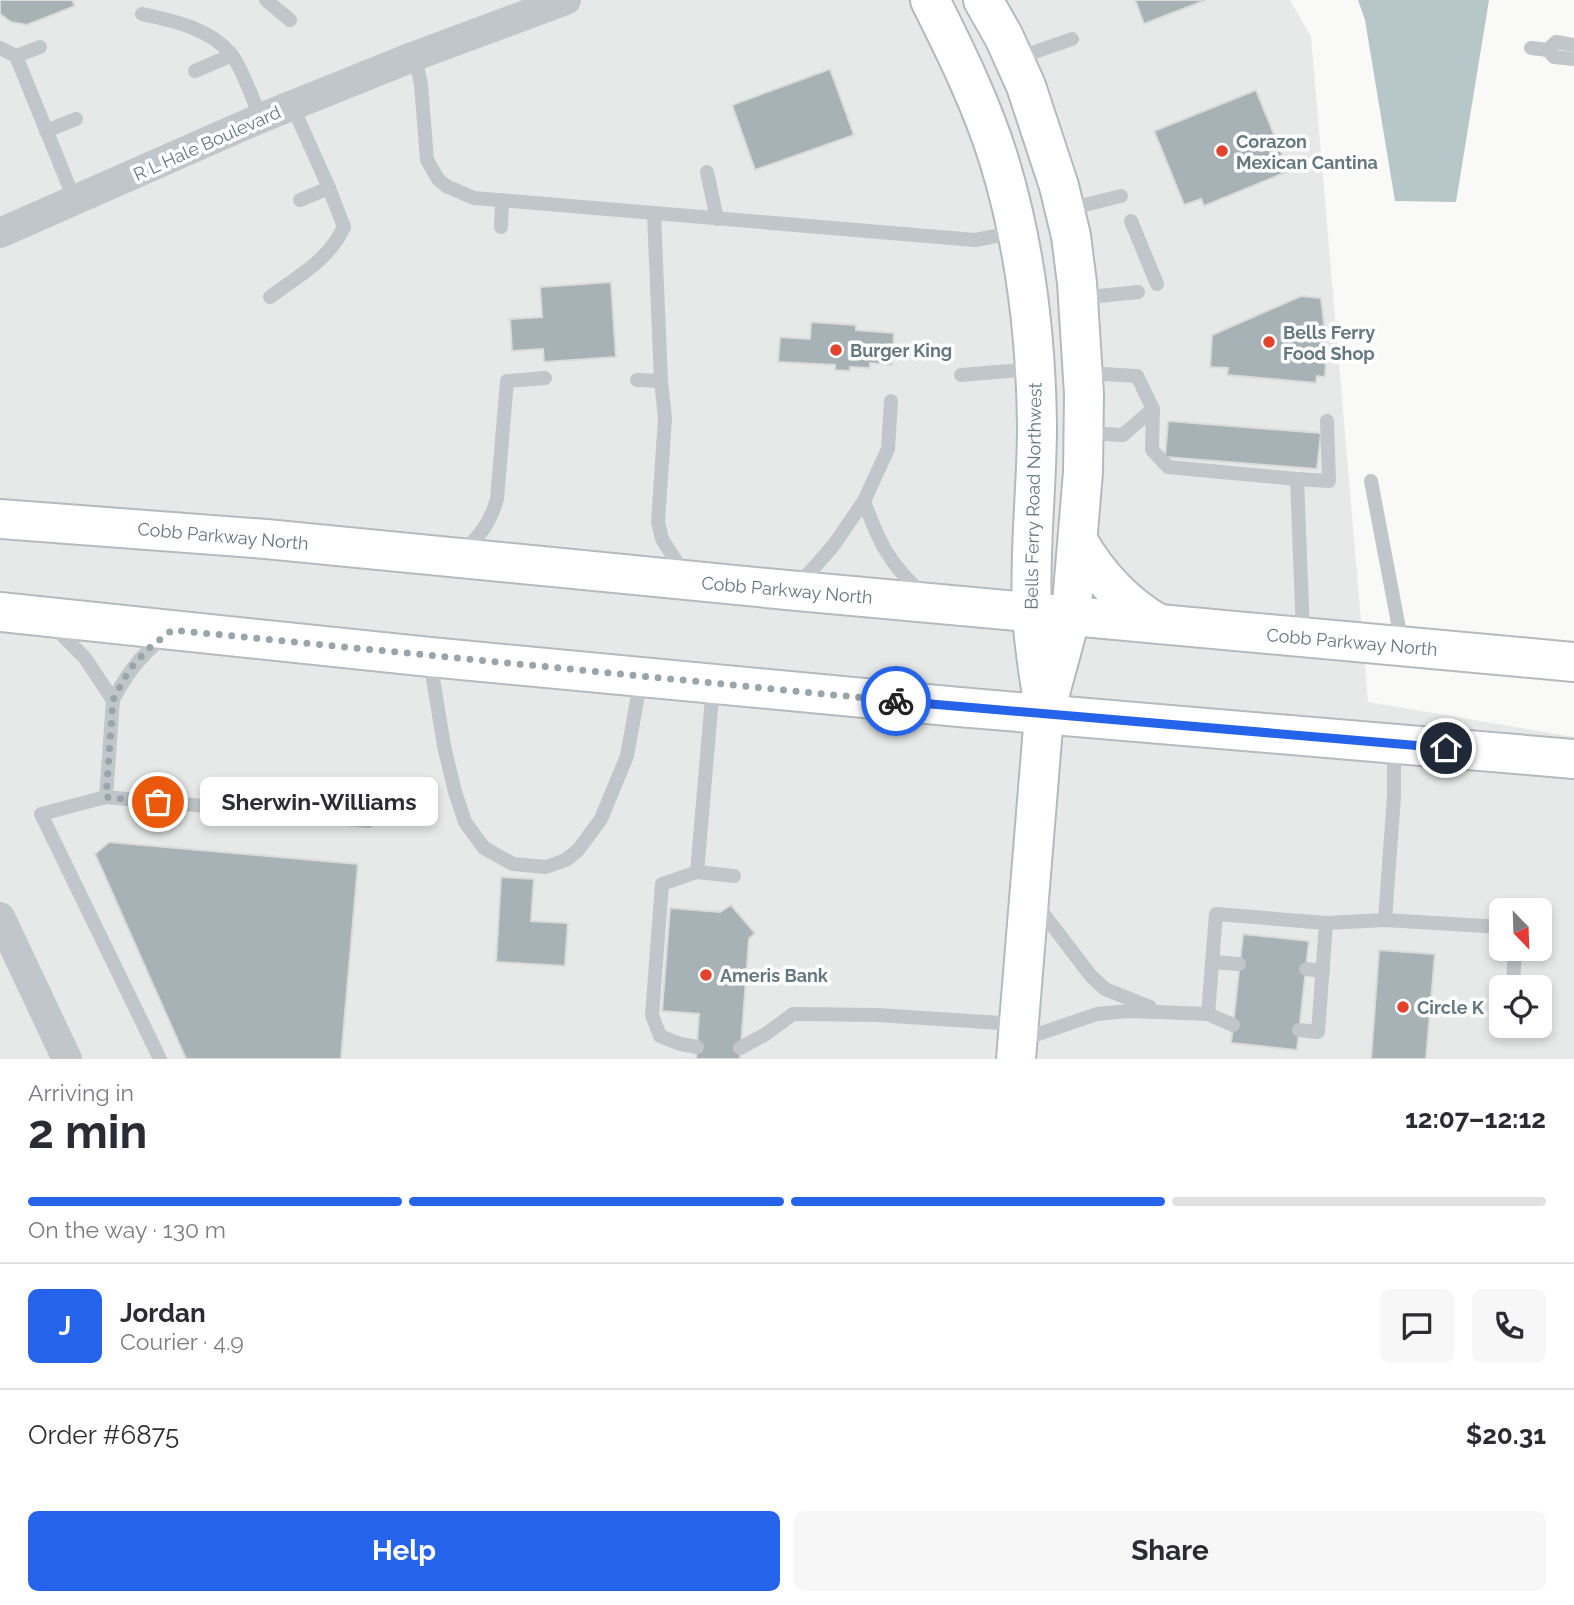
<!DOCTYPE html>
<meta charset="utf-8">
<style>
:root{--surface:#fff;--page:#f7f7f7;--text:#2b2b33;--muted:#7c7c81;--line:#e1e1e2;--accent:#2563eb}
body{margin:0;font-family:Raleway,sans-serif;background:var(--page);color:var(--text);height:100vh;display:flex;flex-direction:column;font-size:26px;white-space:nowrap}
*{box-sizing:border-box;margin:0}
p{font-size:23px;color:var(--muted)}
.icon{flex:none;width:38px;height:38px;fill:none;stroke:currentColor;stroke-width:2;stroke-linecap:round;stroke-linejoin:round}
.map{position:relative;height:1059px;overflow:hidden}
.side{display:flex;flex-direction:column;background:var(--surface);flex:1}
.side>*{flex:none}
.needle{width:46px;rotate:157deg}
.tools{position:absolute;left:1489px;top:898px;display:grid;gap:14px}
.tools a{display:grid;place-items:center;width:63px;height:63px;border-radius:10px;background:var(--surface);box-shadow:0 4px 10px #0003;font-size:35px}
.pin{position:absolute;display:grid;place-items:center;width:60px;height:60px;color:#fff;margin:-30px;border:4px solid #fff;border-radius:50%;box-shadow:0 2px 7px #0007}
.courier{position:absolute;display:grid;place-items:center;width:70px;height:70px;margin:-35px;border:5px solid #2563eb;border-radius:50%;background:#fff;color:#222;box-shadow:0 2px 9px #0007}
.bubble{position:absolute;height:49px;border-radius:10px;background:var(--surface);box-shadow:0 4px 10px #0003;font-size:23px;font-weight:700;line-height:49px;text-align:center}
.headline em{font-style:normal;font-weight:700}
.headline div{display:flex;flex-direction:column-reverse}
.headline{display:flex;align-items:center;justify-content:space-between;height:119px;padding:0 28px}
h1{font-size:46px;font-weight:700;line-height:52px}
.bar{display:grid;grid-template-columns:repeat(4,1fr);gap:10px 7px;align-content:center;height:84px;padding:0 28px}
.bar i{height:9px;border-radius:5px;background:var(--line)}
.bar .current{background:var(--accent)}
.bar p{grid-column:span 4}
.line{display:flex;align-items:center;gap:18px;padding:0 28px;border-top:2px solid var(--line)}
.line div{flex:1}
.round{display:grid;place-items:center;flex:none;width:74px;height:74px;border-radius:10px;background:var(--page)}
.primary-button{display:flex;gap:14px;margin-top:auto;padding:14px 28px}
.primary-button a{flex:1;height:80px;border-radius:10px;background:var(--accent);color:#fff;font-size:28px;font-weight:700;line-height:80px;text-align:center}
.primary-button a+a{background:var(--page);color:var(--text)}
.map>svg:first-child{display:block}
.built{fill:#e7e9e8;fill-rule:evenodd}
.water{fill:#b7c6c8}
.building{fill:#a7b2b6;stroke:#dbdbd9;stroke-width:2}
.lines{fill:none;stroke-linecap:round;stroke-linejoin:round}
.secondary-casing{stroke:#b2babd;stroke-width:42}
.primary-casing{stroke:#b4babd;stroke-width:42}
.service{stroke:#c0c6c9;stroke-width:14}
.minor{stroke:#c0c6c9;stroke-width:30}
.secondary{stroke:#fff;stroke-width:38}
.primary{stroke:#fff;stroke-width:38}
.done{stroke:#98a5aa;stroke-width:7;stroke-dasharray:0 12.6}
.route{stroke:#2563eb;stroke-width:9}
.poi-dot{fill:#e3432d;stroke:#fff;stroke-width:2.5}
.labels{text-anchor:middle;dominant-baseline:central;stroke-width:7;stroke-linejoin:round;paint-order:stroke}
.poi-label{font-size:18px;font-weight:bold;fill:#647881;stroke:#fff;text-anchor:start}
.street-label{font-size:18px;fill:#647881;stroke:#fff}
</style>
<div class="map">
<svg width="1574" height="1059" viewBox="0 0 1574 1059">
<rect width="100%" height="100%" fill="#f9f9f7"/>
<!-- built -->
<path class="built" d="M0,0h1290l21,37 57,665 206,35v322h-1574zM1502,910h38v38h-38zM1502,987h38v39h-38z"/>
<!-- water -->
<path class="water" d="M1358,0h131l-33,202 -61,-1 -30,-181z"/>
<!-- building -->
<g class="building">
<path d="M0,0h72l3,6 -48,19 -16,-3 -11,-8z"/>
<path d="M1135,0h71l-62,24z"/>
<path d="M830,69l24,66 -99,35 -23,-65z"/>
<path d="M1256,90l33,81 -85,35 -3,-7 -17,6 -30,-74z"/>
<path d="M611,282l5,75 -72,5 -1,-13 -31,2 -2,-32 32,-2 -2,-30z"/>
<path d="M1301,296l20,2 6,50 -2,29 -8,-1 -1,7 -89,-8 1,-7 -18,-1 2,-32z"/>
<path d="M811,322l45,3v5l38,3 -2,32 -22,-2v5l-20,-1v4l-15,-1v-5l-57,-3 2,-25 30,2z"/>
<path d="M1168,421l153,12 -4,36 -152,-12z"/>
<path d="M109,842l249,22 -17,195h-155l-91,-205z"/>
<path d="M501,877l33,2 -3,42 37,2 -3,43 -69,-4z"/>
<path d="M731,905l24,28 -6,6 -9,120h-44l3,-45 -37,-3 8,-103 50,4z"/>
<path d="M1243,934l66,7 -12,109 -66,-7z"/>
<path d="M1379,950l56,4 -9,105h-55z"/>
</g>
<g class="lines">
<!-- secondary casing -->
<g class="secondary-casing">
<g id="secondary">
<path d="M930,0c26,52 52,105 69,160 26,85 37,177 38,266 0,62 -8,124 -5,186 1,27 6,56 10,84"/>
<path d="M983,0l21,37 22,49 33,100 12,50 6,47 7,111 -1,78 -12,144 -27,99 -28,344"/>
</g>
</g>
<!-- primary casing -->
<g class="primary-casing">
<g id="primary">
<path d="M0,519l266,20 521,51 787,72"/>
<path d="M1078,541c21,36 46,63 81,83"/>
<path d="M0,612l430,45 529,50 615,52"/>
</g>
</g>
<!-- service -->
<g class="service">
<path d="M266,0l24,20"/>
<path d="M142,14c32,7 67,14 89,40 11,13 22,47 30,64"/>
<path d="M0,48l16,8 59,145"/>
<path d="M1531,48l17,2 6,7 20,2"/>
<path d="M1548,50l8,-8 18,3"/>
<path d="M16,56l24,-9"/>
<path d="M415,56l6,29 6,75 11,19 8,7 28,12 501,42 42,-8"/>
<path d="M1015,59l57,-20"/>
<path d="M195,71l37,-16"/>
<path d="M292,105l37,83 -29,12"/>
<path d="M46,131l30,-12"/>
<path d="M707,172l10,47"/>
<path d="M1068,209l53,-13"/>
<path d="M654,214l7,167 4,37 -7,104 4,17 23,36"/>
<path d="M1131,221l26,63"/>
<path d="M501,227l1,-27"/>
<path d="M270,297c28,-21 59,-37 74,-70l-15,-39"/>
<path d="M1080,298l58,-6"/>
<path d="M1085,373l52,3 16,33 -1,41 16,17 129,12 6,155"/>
<path d="M961,375l72,-6"/>
<path d="M637,380l24,1"/>
<path d="M1084,433l39,2 30,-26"/>
<path d="M1297,479l32,2 -2,-60"/>
<path d="M1371,481l31,163"/>
<path d="M864,501c14,40 26,64 58,92"/>
<path d="M461,552c19,-14 30,-31 36,-53l10,-118 38,-3"/>
<path d="M794,585l16,-13 23,-26 31,-45 24,-52 3,-48"/>
<path d="M53,626l32,32 28,42c15,-28 27,-44 52,-64"/>
<path d="M430,660l14,86 11,46 10,30 19,26 29,16 33,3 20,-7 12,-10 23,-31 26,-63 14,-78"/>
<path d="M106,797l7,-97"/>
<path d="M697,872l37,4"/>
<path d="M1036,904l55,72 14,13 45,18"/>
<path d="M1385,920l9,-124v-52"/>
<path d="M1212,962l27,2"/>
<path d="M1306,969l17,2"/>
<path d="M1513,987l2,-39"/>
<path d="M1208,1014l8,-100 110,9 59,-3 117,7"/>
<path d="M1299,1030l19,2 8,-109"/>
<path d="M1021,1040l76,-26 32,-3 79,3 25,11"/>
<path d="M697,1047l-17,-3 -20,-8 -8,-21 10,-131 35,-12 16,-186"/>
<path d="M740,1048l26,-14 27,-20 84,1 140,9"/>
<path d="M160,1059l-119,-245 65,-17 262,24"/>
</g>
<!-- minor -->
<g class="minor">
<path d="M0,233l261,-115 154,-62 151,-56"/>
<path d="M0,917l67,142"/>
</g>
<!-- secondary -->
<use href="#secondary" class="secondary"/>
<!-- primary -->
<use href="#primary" class="primary"/>
</g>
<g class="lines">
<!-- done -->
<path class="done" d="M158,802l-52,-5 7,-97 16,-30 19,-21 24,-19 724,71"/>
<!-- route -->
<path class="route" d="M896,701l550,47"/>
</g>
<!-- markers -->
<g class="poi-dot">
<circle cx="1222" cy="151" r="7"/>
<circle cx="1269" cy="342" r="7"/>
<circle cx="836" cy="350" r="7"/>
<circle cx="706" cy="975" r="7"/>
<circle cx="1403" cy="1007" r="7"/>
</g>
<g class="labels">
<!-- poi labels -->
<g class="poi-label">
<text x="1236" y="141">Corazon<tspan x="1236" dy="21">Mexican Cantina</tspan></text>
<text x="1283" y="332">Bells Ferry<tspan x="1283" dy="21">Food Shop</tspan></text>
<text x="850" y="350">Burger King</text>
<text x="720" y="975">Ameris Bank</text>
<text x="1417" y="1007">Circle K</text>
</g>
<!-- street labels -->
<g class="street-label">
<text transform="translate(207 143) rotate(-24)">R L Hale Boulevard</text>
<text transform="translate(1033 496) rotate(-89)">Bells Ferry Road Northwest</text>
<text transform="translate(223 536) rotate(5)">Cobb Parkway North</text>
<text transform="translate(787 590) rotate(5)">Cobb Parkway North</text>
<text transform="translate(1352 642) rotate(5)">Cobb Parkway North</text>
</g>
</g>
</svg>
<div class="tools">
<a><svg class="needle" viewBox="-14 -14 28 28"><path d="M0-13l5 13h-10z" fill="#e53935"/><path d="M0 13l5-13h-10z" fill="#7c7c81"/></svg></a>
<a><svg class="icon" aria-label="locate" viewBox="0 0 24 24"><circle cx="12" cy="12" r="6"/><path d="M12 2v4M12 18v4M2 12h4M18 12h4"/></svg></a>
</div>
<div class="pin" style="left:158px;top:802px;background:#ea580c"><svg class="icon" aria-label="bag" viewBox="0 0 24 24"><path d="M5 8h14l-1 12H6zM9 8a3 3 0 0 1 6 0"/></svg></div>
<div class="pin" style="left:1446px;top:748px;background:#1f2937"><svg class="icon" aria-label="home" viewBox="0 0 24 24"><path d="M3 11l9-7 9 7M6 9v11h12V9"/></svg></div>
<div class="courier" style="left:896px;top:701px"><svg class="icon" aria-label="bike" viewBox="0 0 24 24"><circle cx="6" cy="16" r="4"/><circle cx="18" cy="16" r="4"/><path d="M6 16l4-8h5l3 8M10 8l3 8H6M13 5h3"/></svg></div>
<div class="bubble" style="left:200px;top:777px;width:238px">Sherwin-Williams</div>
</div>
<section class="side">
<div class="headline"><div><h1>2 min</h1><p>Arriving in</p></div><em>12:07–12:12</em></div>
<div class="bar"><i class="current"></i><i class="current"></i><i class="current"></i><i></i><p>On the way · 130 m</p></div>
<div class="line" style="height:126px"><b class="round" style="background:var(--accent);color:#fff">J</b><div><b>Jordan</b><p>Courier · 4.9</p></div><a class="round"><svg class="icon" aria-label="chat" viewBox="0 0 24 24"><path d="M4 5h16v11H9l-5 4z"/></svg></a><a class="round"><svg class="icon" aria-label="phone" viewBox="0 0 24 24"><path d="M5 4h4l2 5-3 2q2 4 5 5l2-3 5 2v4C11 20 4 13 5 4z"/></svg></a></div>
<div class="line" style="height:91px"><div>Order #6875</div><b>$20.31</b></div>
<div class="primary-button"><a>Help</a><a>Share</a></div>
</section>
